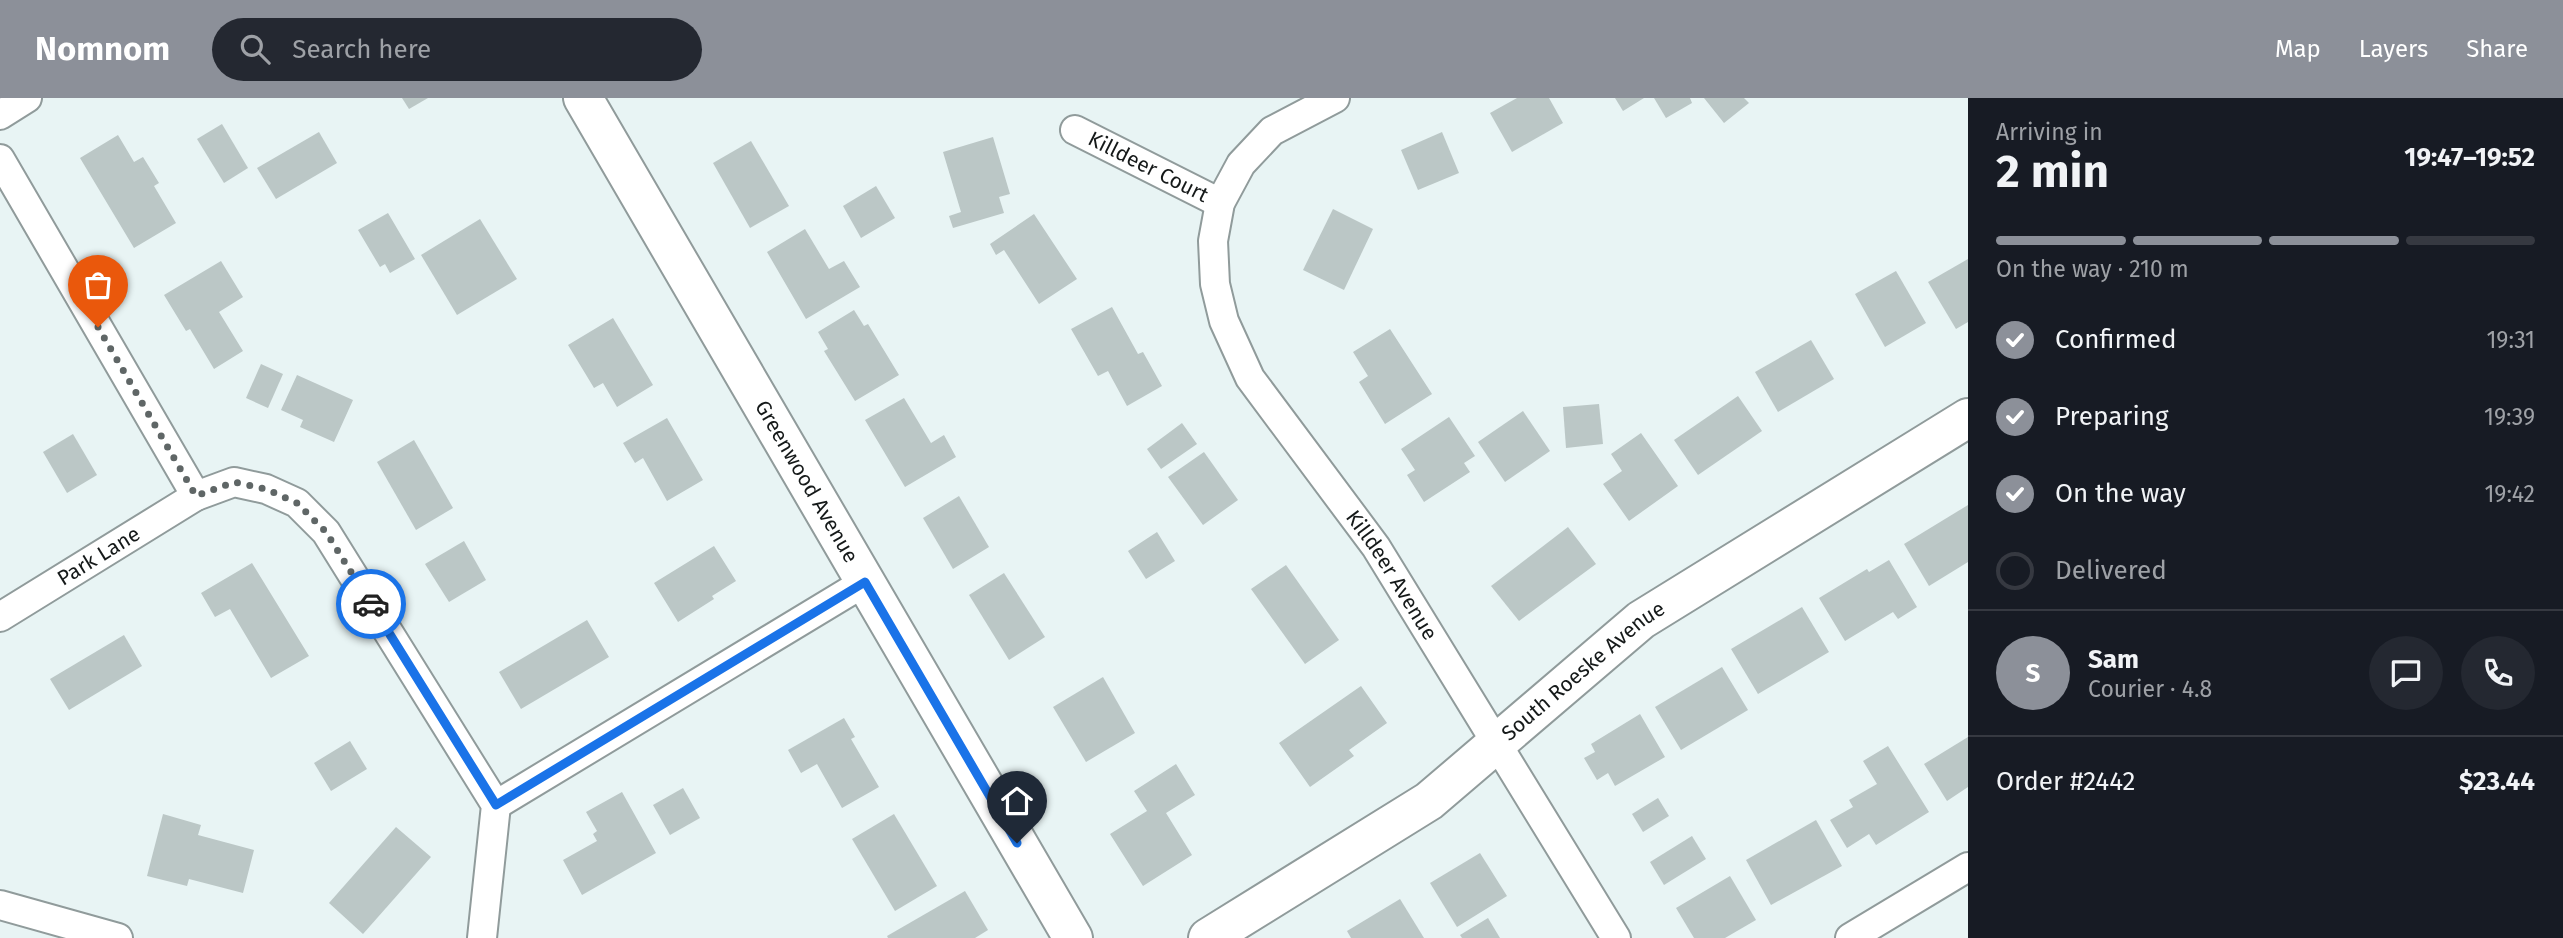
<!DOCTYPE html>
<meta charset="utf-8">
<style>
:root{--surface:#171b24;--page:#242831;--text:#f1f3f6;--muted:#9ea1a6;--line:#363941;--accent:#8c9099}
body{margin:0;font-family:"Fira Sans",sans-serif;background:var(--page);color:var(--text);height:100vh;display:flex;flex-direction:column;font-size:26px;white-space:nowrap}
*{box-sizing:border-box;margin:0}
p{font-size:23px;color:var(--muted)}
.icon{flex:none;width:38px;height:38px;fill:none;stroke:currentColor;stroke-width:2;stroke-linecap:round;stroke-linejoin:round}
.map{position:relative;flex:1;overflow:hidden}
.details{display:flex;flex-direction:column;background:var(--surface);width:595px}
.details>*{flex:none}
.pin{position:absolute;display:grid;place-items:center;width:60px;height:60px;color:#fff;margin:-72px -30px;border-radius:50% 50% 50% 0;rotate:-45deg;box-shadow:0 0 7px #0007}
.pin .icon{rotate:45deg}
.courier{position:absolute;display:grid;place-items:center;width:70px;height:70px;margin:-35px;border:5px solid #1a73e8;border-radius:50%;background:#fff;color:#222;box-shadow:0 2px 9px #0007}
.head em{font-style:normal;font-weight:700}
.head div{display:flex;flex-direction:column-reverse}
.head{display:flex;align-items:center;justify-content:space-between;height:119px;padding:0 28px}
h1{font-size:46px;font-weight:700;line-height:52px}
.bar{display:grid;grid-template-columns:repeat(4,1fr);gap:10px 7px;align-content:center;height:84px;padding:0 28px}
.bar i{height:9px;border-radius:5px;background:var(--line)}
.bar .current{background:var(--accent)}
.bar p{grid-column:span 4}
.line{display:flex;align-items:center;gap:18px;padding:0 28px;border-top:2px solid var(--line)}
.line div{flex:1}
.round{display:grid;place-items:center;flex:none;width:74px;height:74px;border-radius:37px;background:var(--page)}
ol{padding:0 28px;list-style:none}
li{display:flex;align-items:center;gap:21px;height:77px}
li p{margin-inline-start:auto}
li .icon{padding:7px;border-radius:50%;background:var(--accent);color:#fff;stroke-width:4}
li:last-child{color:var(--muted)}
li i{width:38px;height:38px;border:4px solid var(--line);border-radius:50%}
header{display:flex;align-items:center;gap:42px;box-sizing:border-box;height:98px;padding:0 35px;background:var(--accent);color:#fff}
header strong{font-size:33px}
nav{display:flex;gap:38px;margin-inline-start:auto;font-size:24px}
.search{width:490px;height:63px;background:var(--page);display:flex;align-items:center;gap:18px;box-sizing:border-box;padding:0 24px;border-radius:38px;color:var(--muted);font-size:26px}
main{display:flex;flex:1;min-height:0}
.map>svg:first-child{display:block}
.building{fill:#bbc7c6}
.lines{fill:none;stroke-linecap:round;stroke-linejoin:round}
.street-casing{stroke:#909b9b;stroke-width:32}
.secondary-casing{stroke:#909b9b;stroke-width:42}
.street{stroke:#fff;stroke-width:28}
.secondary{stroke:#fff;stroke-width:38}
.done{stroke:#5f6666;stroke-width:7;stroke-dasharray:0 12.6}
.route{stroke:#1a73e8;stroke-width:9}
.labels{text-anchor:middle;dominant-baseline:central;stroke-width:5;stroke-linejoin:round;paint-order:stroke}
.street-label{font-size:21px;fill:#151919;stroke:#fff}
</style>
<header>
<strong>Nomnom</strong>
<div class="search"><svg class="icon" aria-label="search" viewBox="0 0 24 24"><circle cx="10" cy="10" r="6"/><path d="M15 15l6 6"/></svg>Search here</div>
<nav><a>Map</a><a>Layers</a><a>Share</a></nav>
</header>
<main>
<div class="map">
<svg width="1968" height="840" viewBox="0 0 1968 840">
<rect width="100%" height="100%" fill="#e8f4f4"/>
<!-- building -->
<g class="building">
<path d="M402,0h26l-19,11z"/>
<path d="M1517,0h32l14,25 -51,29 -22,-39z"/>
<path d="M1615,0h29l-21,13z"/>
<path d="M1654,0h36l2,5 -26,15z"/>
<path d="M1704,0h40l5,5 -25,20z"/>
<path d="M222,26l26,44 -24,15 -27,-44z"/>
<path d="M319,34l18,31 -61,36 -19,-31z"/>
<path d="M1442,34l17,41 -41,17 -17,-40z"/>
<path d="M118,37l16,27 9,-5 16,26 -5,3 22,37 -42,25 -54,-90z"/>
<path d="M993,39l17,57 -11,3 5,16 -51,15 -4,-12 12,-4 -18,-60z"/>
<path d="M751,43l38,65 -39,22 -37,-65z"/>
<path d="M876,88l19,32 -34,20 -18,-32z"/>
<path d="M1333,111l40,20 -29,61 -41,-20z"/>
<path d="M388,115l27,46 -25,14 -5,-9 -5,3 -22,-37z"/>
<path d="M1034,116l43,65 -38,25 -35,-54 -8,5 -6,-11z"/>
<path d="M480,121l37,60 -60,36 -36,-60z"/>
<path d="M805,131l24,40 15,-8 16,26 -54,32 -39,-67z"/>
<path d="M1968,161v63l-12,7 -28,-47z"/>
<path d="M221,163l22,36 -24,15 24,39 -29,18 -24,-40 -4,2 -22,-36z"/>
<path d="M1896,173l30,52 -41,24 -30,-53z"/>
<path d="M1112,209l26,47 5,-2 19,34 -35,20 -19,-35 -10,5 -27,-47z"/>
<path d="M854,212l10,16 4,-2 31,51 -44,26 -31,-50 4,-2 -10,-17z"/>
<path d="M613,220l40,67 -36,22 -14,-24 -9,5 -26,-43z"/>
<path d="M1390,231l42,65 -47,30 -26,-42 9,-6 -15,-24z"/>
<path d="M1811,242l23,39 -56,33 -23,-40z"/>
<path d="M261,266l22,10 -15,34 -22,-10z"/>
<path d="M297,277l56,25 -19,42 -34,-15 3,-7 -22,-10z"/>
<path d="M1738,298l24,35 -64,44 -24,-35z"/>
<path d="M904,300l27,45 13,-8 12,22 -51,30 -40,-67z"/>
<path d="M1599,306l4,40 -37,4 -3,-41z"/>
<path d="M1523,313l27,40 -45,31 -27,-40z"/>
<path d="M1449,319l26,39 -11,7 6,9 -46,30 -17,-27 8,-5 -14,-21z"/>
<path d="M667,320l36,62 -36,21 -24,-43 -8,5 -12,-20z"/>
<path d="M1182,325l15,21 -36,25 -14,-20z"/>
<path d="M1641,335l37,53 -49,35 -26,-37 19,-13 -11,-17z"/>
<path d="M73,336l24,41 -30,18 -24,-41z"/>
<path d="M414,342l39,68 -37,22 -39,-68z"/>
<path d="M1204,354l34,48 -35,25 -35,-48z"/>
<path d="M959,398l30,51 -36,22 -30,-51z"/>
<path d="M1968,407v57l-39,24 -25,-42z"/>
<path d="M1568,429l28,37 -77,57 -28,-35z"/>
<path d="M1157,434l18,29 -29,18 -18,-28z"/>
<path d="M464,443l22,39 -37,22 -24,-38z"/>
<path d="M714,448l22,35 -24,15 2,3 -36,23 -24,-39z"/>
<path d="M1889,462l28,47 -19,12 -5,-7 -48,29 -26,-43 48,-29 2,3z"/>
<path d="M252,465l57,93 -38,22 -41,-69 -15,8 -14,-24z"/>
<path d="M1286,467l53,75 -34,24 -54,-75z"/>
<path d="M1004,475l41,64 -36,23 -40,-65z"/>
<path d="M1802,509l27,45 -71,42 -27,-45z"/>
<path d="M587,522l22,37 -88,52 -22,-37z"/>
<path d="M124,537l18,31 -73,44 -19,-31z"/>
<path d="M1722,569l26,43 -67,40 -26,-43z"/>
<path d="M1103,579l32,56 -49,29 -33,-55z"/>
<path d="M1361,588l26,37 -38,27 5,6 -44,31 -31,-44z"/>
<path d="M1640,616l25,43 -50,29 -7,-13 -11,7 -13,-22 11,-6 -4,-8z"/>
<path d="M844,620l11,19 -4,2 28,48 -37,21 -25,-44 -16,9 -13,-23z"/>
<path d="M1968,639v50l-21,14 -23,-37z"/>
<path d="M350,643l17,28 -36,22 -17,-28z"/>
<path d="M1888,648l41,66 -53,33 -7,-11 -22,14 -17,-28 23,-13 -4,-7 28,-16 -14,-23z"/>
<path d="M1176,666l19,31 -29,18 26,42 -49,31 -33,-52 37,-23 -13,-20z"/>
<path d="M683,690l17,30 -30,17 -17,-30z"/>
<path d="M622,694l34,61 -74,42 -19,-35 34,-19 -4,-7 4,-3 -11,-19z"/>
<path d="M1658,700l11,18 -26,16 -11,-18z"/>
<path d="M163,716l38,11 -3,10 56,15 -11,43 -54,-14 -2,7 -40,-10z"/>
<path d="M894,716l43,72 -42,25 -43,-72z"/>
<path d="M1816,722l26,46 -71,39 -25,-45z"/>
<path d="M396,729l35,30 -68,77 -34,-31z"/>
<path d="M1692,738l14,23 -42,26 -14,-23z"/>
<path d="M1480,755l27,43 -50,31 -27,-44z"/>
<path d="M1730,778l26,44 -31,18h-31l-18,-30z"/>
<path d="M965,793l23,39 -13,8h-87l-1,-2z"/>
<path d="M1400,801l24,39h-73l-4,-7z"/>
<path d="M1488,820l12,20h-38l-2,-3z"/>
</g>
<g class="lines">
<!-- street casing -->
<g class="street-casing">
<g id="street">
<path id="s1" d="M1335,0l-63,33 -31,33 -21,39 -7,38 2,43 9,37 26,57 126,169 240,391"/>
<path d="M0,17l27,-17"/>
<path id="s2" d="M1075,32l145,73"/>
<path d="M0,61l196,337 38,-14 32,7 31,14 29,29 170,273 -14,133"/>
<path id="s3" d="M0,519l196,-121"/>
<path d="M496,707l369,-223"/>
<path d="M0,807l118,33"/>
<path d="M1850,840l118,-71"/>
</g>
</g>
<!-- secondary casing -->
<g class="secondary-casing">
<g id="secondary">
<path id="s4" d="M583,0l490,840"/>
<path id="s5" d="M1208,840l221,-137 212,-181 327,-202"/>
</g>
</g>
<!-- street -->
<use href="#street" class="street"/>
<!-- secondary -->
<use href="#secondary" class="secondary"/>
</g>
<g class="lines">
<!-- done -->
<path class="done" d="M98,229l98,169 38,-14 32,7 31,14 29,29 45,72"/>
<!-- route -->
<path class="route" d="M371,506l125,201 369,-223 152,261"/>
</g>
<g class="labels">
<!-- street labels -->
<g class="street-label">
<text stroke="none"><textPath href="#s2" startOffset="82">Killdeer Court</textPath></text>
<text stroke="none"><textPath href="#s4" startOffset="444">Greenwood Avenue</textPath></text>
<text stroke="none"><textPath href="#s3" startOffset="116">Park Lane</textPath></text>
<text stroke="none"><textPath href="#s1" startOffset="586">Killdeer Avenue</textPath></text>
<text stroke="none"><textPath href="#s5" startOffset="462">South Roeske Avenue</textPath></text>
</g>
</g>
</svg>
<div class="pin" style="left:98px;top:229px;background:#ea580c"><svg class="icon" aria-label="bag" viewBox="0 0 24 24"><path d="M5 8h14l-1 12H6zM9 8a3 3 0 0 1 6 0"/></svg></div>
<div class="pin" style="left:1017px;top:745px;background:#1f2937"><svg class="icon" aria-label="home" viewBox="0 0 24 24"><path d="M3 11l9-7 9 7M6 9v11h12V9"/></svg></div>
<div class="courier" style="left:371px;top:506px"><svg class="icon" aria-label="car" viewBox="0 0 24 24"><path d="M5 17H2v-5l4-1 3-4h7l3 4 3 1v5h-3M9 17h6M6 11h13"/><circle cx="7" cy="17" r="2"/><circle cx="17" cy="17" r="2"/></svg></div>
</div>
<section class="details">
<div class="head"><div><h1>2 min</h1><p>Arriving in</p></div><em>19:47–19:52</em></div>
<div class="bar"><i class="current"></i><i class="current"></i><i class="current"></i><i></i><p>On the way · 210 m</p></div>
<ol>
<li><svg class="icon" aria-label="check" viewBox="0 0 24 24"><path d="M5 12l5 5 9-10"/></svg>Confirmed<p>19:31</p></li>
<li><svg class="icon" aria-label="check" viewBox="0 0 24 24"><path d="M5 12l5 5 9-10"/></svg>Preparing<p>19:39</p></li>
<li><svg class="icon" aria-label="check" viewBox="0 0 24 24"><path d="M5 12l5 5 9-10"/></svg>On the way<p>19:42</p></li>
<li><i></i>Delivered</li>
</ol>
<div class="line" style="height:126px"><b class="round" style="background:var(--accent);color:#fff">S</b><div><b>Sam</b><p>Courier · 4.8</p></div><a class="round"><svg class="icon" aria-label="chat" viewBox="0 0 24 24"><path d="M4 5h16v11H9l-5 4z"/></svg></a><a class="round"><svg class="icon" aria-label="phone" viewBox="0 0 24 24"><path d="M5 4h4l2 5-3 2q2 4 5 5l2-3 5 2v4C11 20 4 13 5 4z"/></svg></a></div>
<div class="line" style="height:91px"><div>Order #2442</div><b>$23.44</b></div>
</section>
</main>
